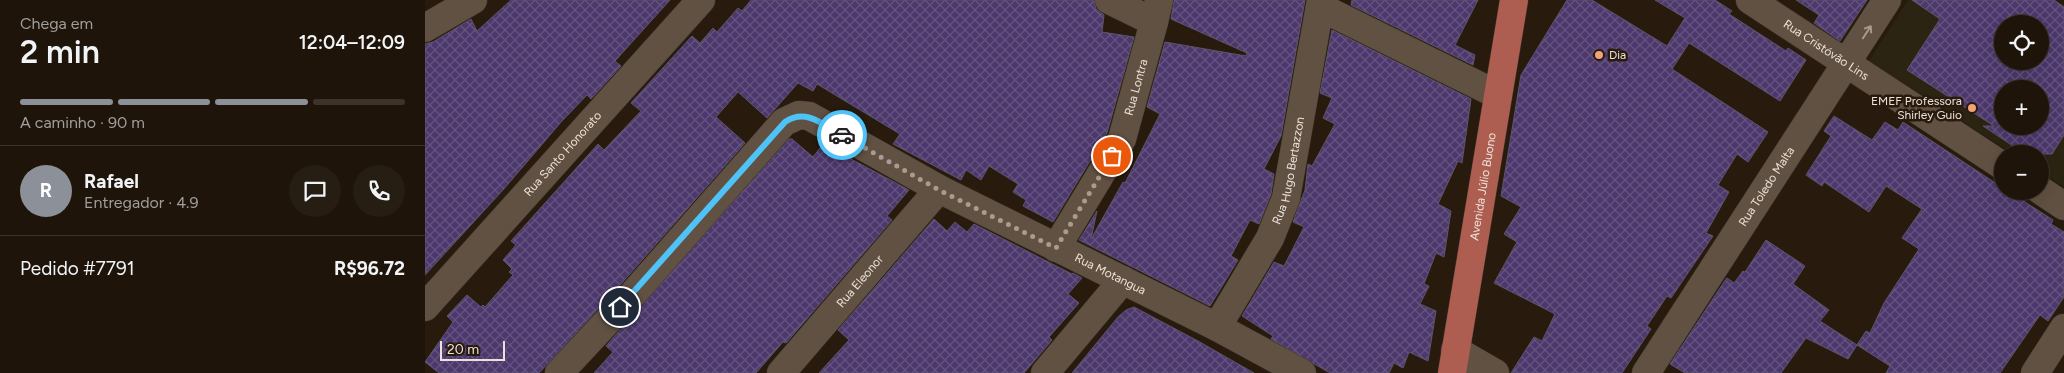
<!DOCTYPE html>
<html lang="pt">
<meta charset="utf-8">
<style>
:root{--surface:#1e140a;--page:#261d13;--text:#f1f3f6;--muted:#a19e9c;--line:#3c332b;--accent:#8c9099}
body{margin:0;font-family:Figtree,sans-serif;background:var(--page);color:var(--text);height:100vh;display:flex;flex-direction:column;font-size:19px;white-space:nowrap}
*{box-sizing:border-box;margin:0}
p{font-size:16px;color:var(--muted)}
.icon{flex:none;width:28px;height:28px;fill:none;stroke:currentColor;stroke-width:2;stroke-linecap:round;stroke-linejoin:round}
.map{position:relative;flex:1;overflow:hidden}
.details{display:flex;flex-direction:column;background:var(--surface);width:425px}
.details>*{flex:none}
.fabs{position:absolute;left:1569px;top:15px;display:grid;gap:10px}
.fabs a{display:grid;place-items:center;width:55px;height:55px;border-radius:50%;background:var(--surface);box-shadow:0 5px 20px #0002,0 0 0 1px var(--line);font-size:25px}
.scale{position:absolute;left:15px;bottom:12px;width:65px;box-sizing:border-box;padding-left:5px;border:2px solid #ece2d9;border-top:0;font-size:14px;line-height:18px;white-space:nowrap;color:#ece2d9;-webkit-text-stroke:4px #281a0d;paint-order:stroke}
.pin{position:absolute;display:grid;place-items:center;width:42px;height:42px;color:#fff;margin:-21px;border:2px solid #fff;border-radius:50%;box-shadow:0 1px 5px #0007}
.courier{position:absolute;display:grid;place-items:center;width:50px;height:50px;margin:-25px;border:4px solid #4fc3f7;border-radius:50%;background:#fff;color:#222;box-shadow:0 1px 6px #0007}
.head em{font-style:normal;font-weight:600}
.head div{display:flex;flex-direction:column-reverse}
.head{display:flex;align-items:center;justify-content:space-between;height:85px;padding:0 20px}
h1{font-size:32px;font-weight:600;line-height:38px}
.bar{display:grid;grid-template-columns:repeat(4,1fr);gap:8px 5px;align-content:center;height:60px;padding:0 20px}
.bar i{height:6px;border-radius:4px;background:var(--line)}
.bar .selected{background:var(--accent)}
.bar p{grid-column:span 4}
.line{display:flex;align-items:center;gap:12px;padding:0 20px;border-top:1px solid var(--line)}
.line div{flex:1}
.round{display:grid;place-items:center;flex:none;width:52px;height:52px;border-radius:26px;background:var(--page)}
main{display:flex;flex:1;min-height:0}
.map>svg:first-child{display:block}
.education{fill:#2b2413;fill-rule:evenodd}
.building{fill:url(#building-cross-hatch);stroke:#5b5568;fill-rule:evenodd}
.lines{fill:none;stroke-linecap:round;stroke-linejoin:round}
.minor-casing{stroke:#403630;stroke-width:29}
.major-casing{stroke:#403630;stroke-width:29}
.minor{stroke:#615142;stroke-width:28}
.major{stroke:#ae5e50;stroke-width:28}
.oneway{stroke:#a69a8e}
.done{stroke:#a79c92;stroke-width:5;stroke-dasharray:0 9}
.route{stroke:#4fc3f7;stroke-width:6}
.poi-dot{fill:#efa377;stroke:#281a0d;stroke-width:2}
.labels{text-anchor:middle;dominant-baseline:central;stroke-width:5;stroke-linejoin:round;paint-order:stroke}
.street-label{font-size:12px;fill:#ece2d9;stroke:#281a0d}
.poi-label{font-size:12px;fill:#ece2d9;stroke:#281a0d;text-anchor:start}
</style>
<main>
<section class="details">
<div class="head"><div><h1>2 min</h1><p>Chega em</p></div><em>12:04–12:09</em></div>
<div class="bar"><i class="selected"></i><i class="selected"></i><i class="selected"></i><i></i><p>A caminho · 90 m</p></div>
<div class="line" style="height:90px"><b class="round" style="background:var(--accent);color:#fff">R</b><div><b>Rafael</b><p>Entregador · 4.9</p></div><a class="round"><svg class="icon" aria-label="chat" viewBox="0 0 24 24"><path d="M4 5h16v11H9l-5 4z"/></svg></a><a class="round"><svg class="icon" aria-label="phone" viewBox="0 0 24 24"><path d="M5 4h4l2 5-3 2q2 4 5 5l2-3 5 2v4C11 20 4 13 5 4z"/></svg></a></div>
<div class="line" style="height:65px"><div>Pedido #7791</div><b>R$96.72</b></div>
</section>
<div class="map">
<svg width="1639" height="373" viewBox="0 0 1639 373">
<defs>
<pattern id="building-cross-hatch" width="8" height="8" patternUnits="userSpaceOnUse" patternTransform="scale(1.25)"><rect width="8" height="8" fill="#4c386c"/><path d="M0 0l8 8M0 8l8-8" fill="none" stroke="#665480"/></pattern>
</defs>
<rect width="100%" height="100%" fill="#281a0d"/>
<!-- education -->
<path class="education" d="M1483,0h148l8,5v182l-24,-15v-18h-27l-144,-93zM1578,24h37v37h-37zM1578,89h37v37h-37z"/>
<!-- building -->
<g class="building">
<path d="M86,0h159l-55,61 6,5 -30,33 -4,-4 -25,26 -59,69 -78,85v-231l8,-2 38,-23 6,12z"/>
<path d="M326,0h343l2,9 8,6 -2,17 32,5 -27,96 -54,89 -30,-16 3,-6 -13,-8 5,-8 -29,-18 -8,14 -15,-10 -5,10 -68,-36 7,-10 -83,-50 -4,7 -15,-8 -31,35 -29,-26 -22,25 29,26 -124,141 -82,89h-100l-14,-11 28,-40 -6,-6 20,-21 14,12 2,-2 2,2 28,-32 -4,-3 3,-3 -9,-9 13,-15 -5,-4 87,-97 6,6 37,-39 -10,-8 61,-67 8,7 13,-15 4,4 21,-24 4,3z"/>
<path d="M749,0h131l-24,136 -17,33 10,5 -3,20 -12,30 -9,-4 -19,36 7,4 -28,46 -131,-66 18,-29 -6,28 32,-57 2,1 35,-69 -13,-7 18,-65 81,14 1,-3 -76,-34z"/>
<path d="M927,0h126l-23,45 20,10 -2,10 -122,-60z"/>
<path d="M1142,0h25l75,46 18,-28 -30,-18h60l17,11 -3,3 57,37 2,-3 18,12 -26,41 -91,-58 -17,26 96,63 -20,30 -11,-8 -19,31 11,7 -23,41 7,3 -42,62 -4,-2 -20,30 4,3 -29,44h-111l23,-36 8,4 13,-27 -61,-31 23,-41 -13,-8 17,-27 -20,-11 20,-121z"/>
<path d="M1371,0h71l-27,41 -26,-18 5,-8z"/>
<path d="M1487,0h142l10,7v128l-12,19h-27l-42,-28h11l-87,-56 33,-51zM1578,24h37v37h-37zM1578,89h37v37h-37z"/>
<path d="M907,30l139,69 -9,64 -4,-2 -20,43 13,7 -7,46 -8,-4 -12,31 5,2 -9,18 16,7 -8,50 -19,-9 -6,16 -9,-5 -5,10h-59l-59,-34 2,-3 -31,-20 32,-54 10,4 20,-39 -11,-5 12,-32 3,-26 4,2 23,-42 -12,-6 9,-20 -12,-5z"/>
<path d="M1409,116l38,24 13,-18 13,8 5,-8 100,66v3h5l45,29 -2,4 13,8v65l-16,24 -8,-6 -40,58h-114l4,-7 -33,-21 -9,14 -42,-21 -25,35h-96l-15,-9 54,-82 3,-4 7,5 9,-12 2,1 21,-32 39,26 -12,18 36,26 -9,11 37,24 9,-14 4,2 14,-30 35,-54 -17,-11 20,-29 -36,-23 -17,26 -45,-30 -2,4 -16,-11 25,-39 -7,-5z"/>
<path d="M364,139h3l21,18 10,-13 86,46 -22,26 5,4 -106,123 -3,-1 -27,31h-162l19,-21 -7,-6z"/>
<path d="M509,219l13,12 8,-9 12,10 7,-8 98,50 1,-1 9,5 -14,16 11,9 -30,34 3,3 -28,33h-205l30,-33 -11,-10z"/>
<path d="M709,307l64,34 56,32h-182l46,-56 8,-7z"/>
</g>
<g class="lines">
<!-- minor casing -->
<g class="minor-casing">
<g id="minor">
<path d="M684,0l45,22"/>
<path id="s1" d="M1325,0l253,166"/>
<path d="M895,7l178,88"/>
<path d="M0,28l48,-28"/>
<path d="M1615,190l24,16"/>
<path id="s2" d="M631,248l66,-109 32,-117 5,-22"/>
<path id="s3" d="M0,307l276,-307"/>
<path id="s4" d="M792,327l53,-89 16,-40 35,-198"/>
<path d="M1030,350l40,23"/>
<path id="s5" d="M134,373l74,-79 151,-172 15,-7 10,1 130,73 278,138 85,46"/>
<path id="s6" d="M356,373l158,-184"/>
<path d="M620,373l78,-93"/>
<path id="s7" d="M1221,373l241,-373"/>
<path d="M1610,373l29,-45"/>
</g>
</g>
<!-- major casing -->
<g class="major-casing">
<g id="major">
<path id="s8" d="M1027,373l62,-373"/>
</g>
</g>
<!-- minor -->
<use href="#minor" class="minor"/>
<!-- major -->
<use href="#major" class="major"/>
</g>
<!-- one-way arrows -->
<defs><path id="oneway-shaft" d="M-6 0H5M1.5-3L5.5 0L1.5 3" fill="none" stroke-width="1.6" stroke-linecap="round" stroke-linejoin="round" transform="scale(1.25)"/></defs>
<use class="oneway" href="#oneway-shaft" transform="translate(1442 32) rotate(-57)"/>
<g class="lines">
<!-- done -->
<path class="done" d="M417,135l97,55 117,58 56,-92"/>
<!-- route -->
<path class="route" d="M195,307l165,-185c21,-14 37,2 57,13"/>
</g>
<!-- markers -->
<g class="poi-dot">
<circle cx="1174" cy="55" r="5"/>
<circle cx="1547" cy="108" r="5"/>
</g>
<g class="labels">
<!-- street labels -->
<g class="street-label">
<text stroke="none"><textPath href="#s1" startOffset="91">Rua Cristóvão Lins</textPath></text>
<text stroke="none"><textPath href="#s2" startOffset="181">Rua Lontra</textPath></text>
<text stroke="none"><textPath href="#s3" startOffset="206">Rua Santo Honorato</textPath></text>
<text stroke="none"><textPath href="#s4" startOffset="174">Rua Hugo Bertazzon</textPath></text>
<text stroke="none"><textPath href="#s8" startOffset="189">Avenida Júlio Buono</textPath></text>
<text stroke="none"><textPath href="#s7" startOffset="222">Rua Toledo Malta</textPath></text>
<text stroke="none"><textPath href="#s5" startOffset="704">Rua Motangua</textPath></text>
<text stroke="none"><textPath href="#s6" startOffset="121">Rua Eleonor</textPath></text>
</g>
<!-- poi labels -->
<g class="poi-label">
<text x="1184" y="55">Dia</text>
<text x="1537" y="101" text-anchor="end">EMEF Professora<tspan x="1537" dy="14">Shirley Guio</tspan></text>
</g>
</g>
</svg>
<div class="fabs">
<a><svg class="icon" aria-label="locate" viewBox="0 0 24 24"><circle cx="12" cy="12" r="6"/><path d="M12 2v4M12 18v4M2 12h4M18 12h4"/></svg></a>
<a>+</a>
<a>−</a>
</div>
<div class="scale">20 m</div>
<div class="pin" style="left:687px;top:156px;background:#ea580c"><svg class="icon" aria-label="bag" viewBox="0 0 24 24"><path d="M5 8h14l-1 12H6zM9 8a3 3 0 0 1 6 0"/></svg></div>
<div class="pin" style="left:195px;top:307px;background:#1f2937"><svg class="icon" aria-label="home" viewBox="0 0 24 24"><path d="M3 11l9-7 9 7M6 9v11h12V9"/></svg></div>
<div class="courier" style="left:417px;top:135px"><svg class="icon" aria-label="car" viewBox="0 0 24 24"><path d="M5 17H2v-5l4-1 3-4h7l3 4 3 1v5h-3M9 17h6M6 11h13"/><circle cx="7" cy="17" r="2"/><circle cx="17" cy="17" r="2"/></svg></div>
</div>
</main>
